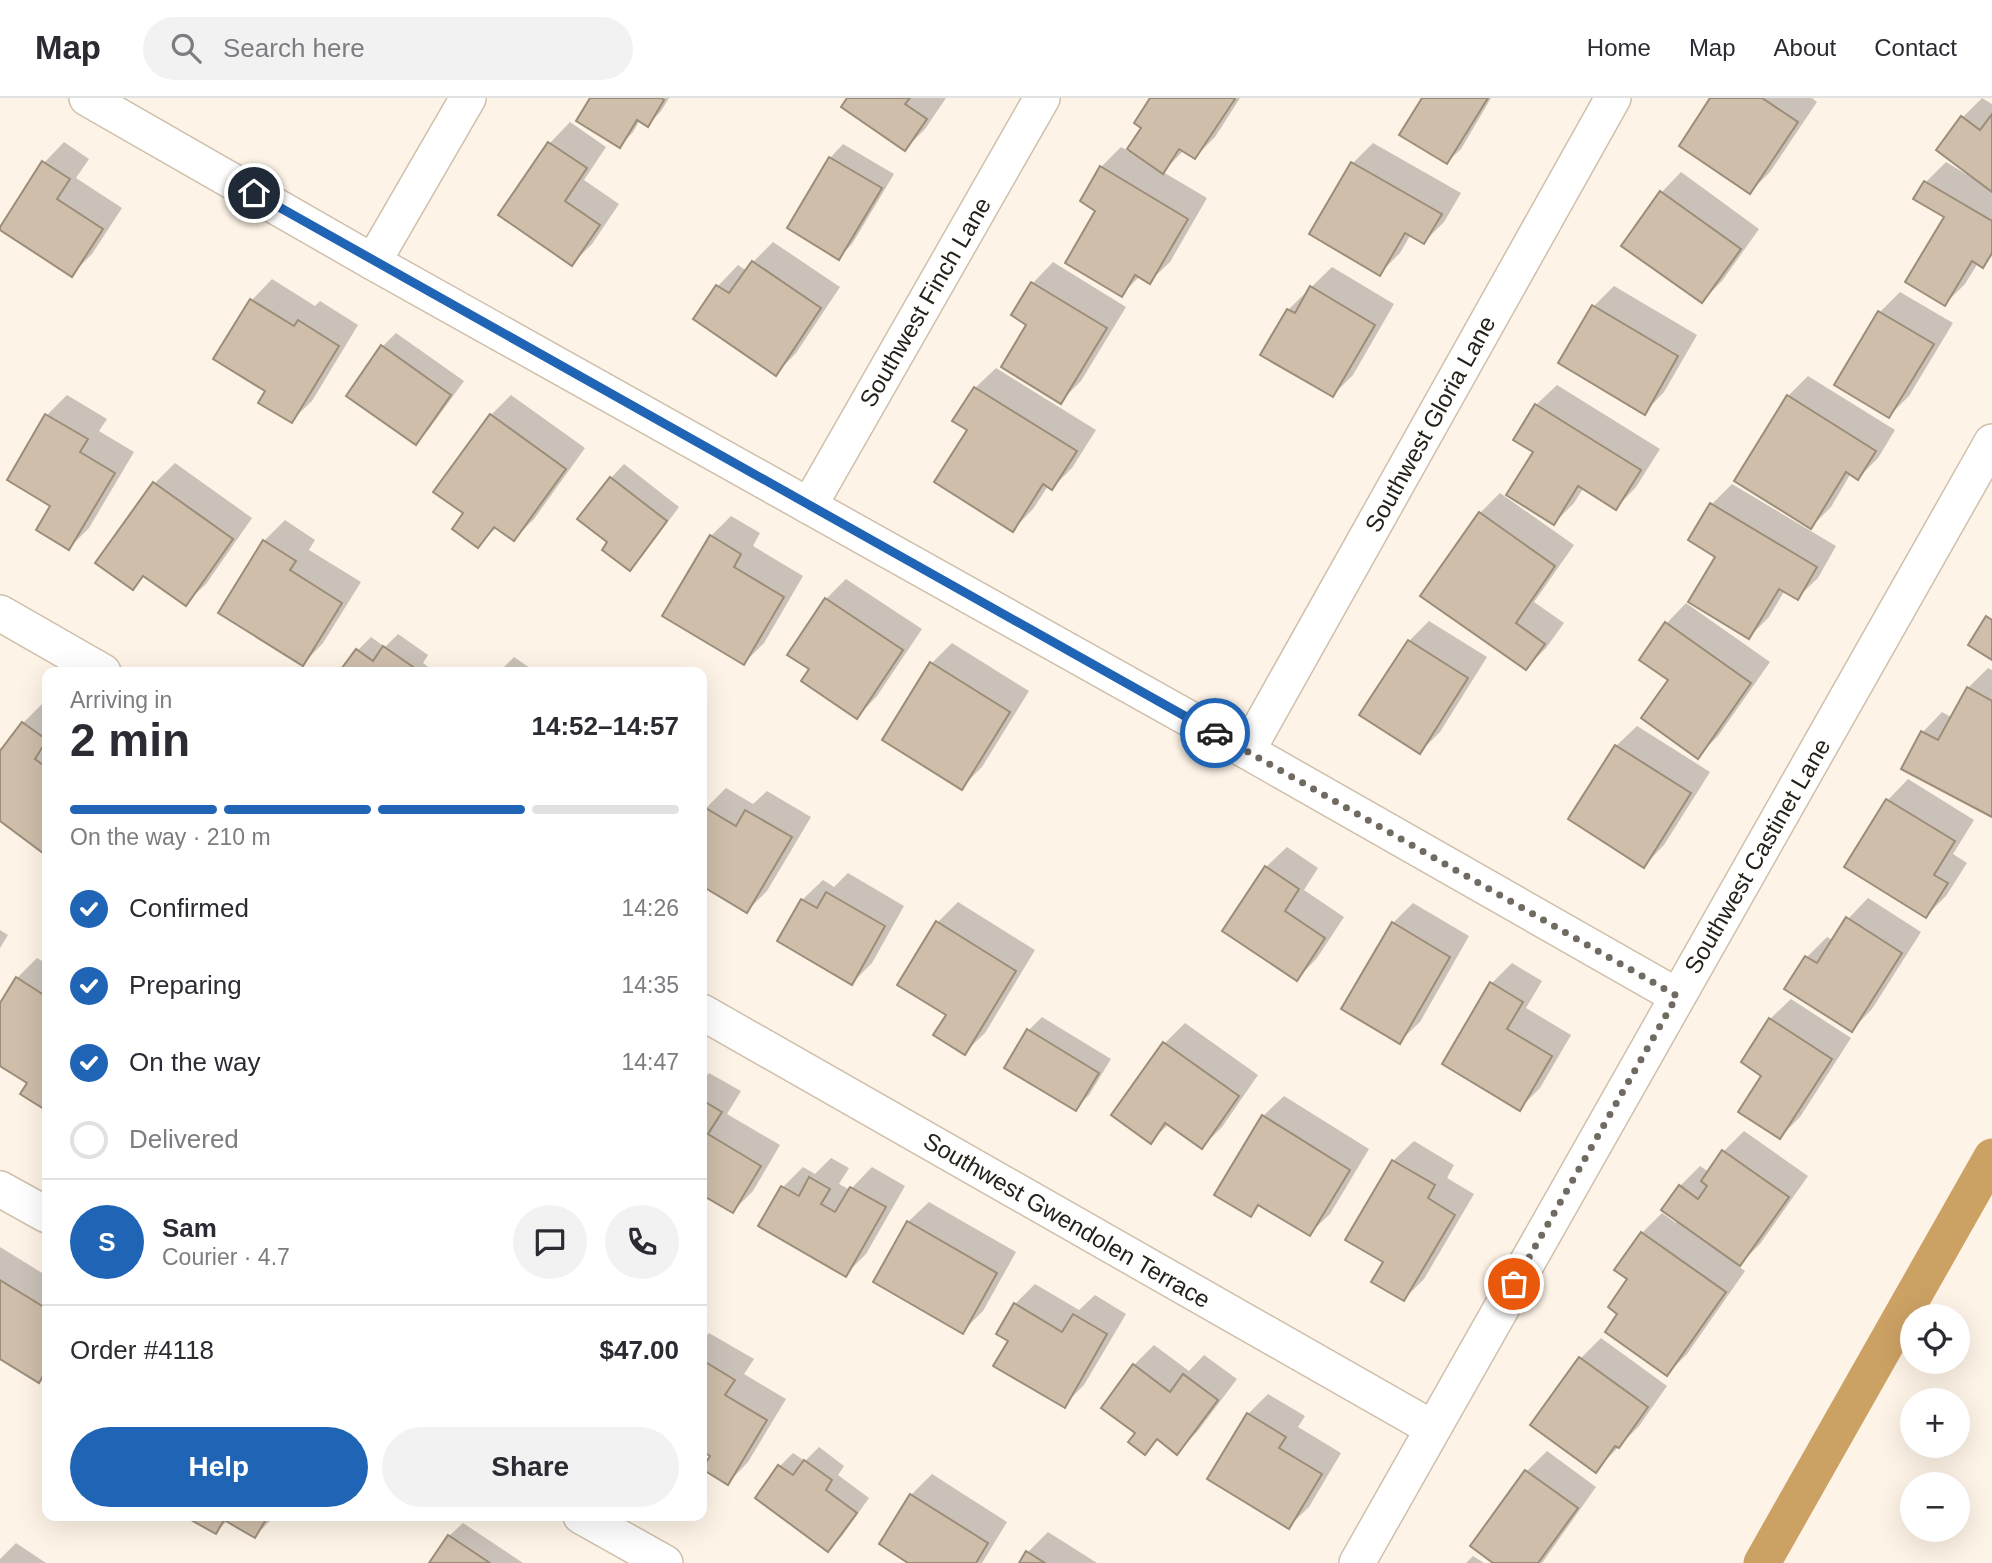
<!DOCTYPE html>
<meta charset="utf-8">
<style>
:root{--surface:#fff;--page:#f2f2f3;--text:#2b2b33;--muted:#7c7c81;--line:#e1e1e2;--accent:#2065b5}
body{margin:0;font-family:Arial,sans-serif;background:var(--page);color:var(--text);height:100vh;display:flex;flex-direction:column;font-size:26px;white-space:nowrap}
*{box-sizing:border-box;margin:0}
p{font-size:23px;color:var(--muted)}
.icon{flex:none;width:38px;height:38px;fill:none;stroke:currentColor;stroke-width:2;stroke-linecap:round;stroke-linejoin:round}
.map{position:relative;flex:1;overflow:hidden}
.drawer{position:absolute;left:42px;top:569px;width:665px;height:854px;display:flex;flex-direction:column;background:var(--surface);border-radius:14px;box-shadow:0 7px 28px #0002}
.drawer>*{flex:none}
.fabs{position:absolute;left:1900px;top:1206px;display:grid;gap:14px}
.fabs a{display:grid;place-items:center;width:70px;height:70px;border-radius:50%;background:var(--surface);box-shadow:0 7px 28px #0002;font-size:35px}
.pin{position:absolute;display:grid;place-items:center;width:60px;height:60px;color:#fff;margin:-30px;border:4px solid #fff;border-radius:50%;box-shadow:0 2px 7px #0007}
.courier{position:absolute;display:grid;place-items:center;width:70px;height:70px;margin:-35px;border:5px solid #2065b5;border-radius:50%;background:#fff;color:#222;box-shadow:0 2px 9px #0007}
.head em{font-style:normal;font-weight:800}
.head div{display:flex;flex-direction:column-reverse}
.head{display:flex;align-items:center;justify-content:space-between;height:119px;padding:0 28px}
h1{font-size:46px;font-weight:800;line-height:52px}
.bar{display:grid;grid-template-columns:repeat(4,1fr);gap:10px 7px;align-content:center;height:84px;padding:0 28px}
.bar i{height:9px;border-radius:5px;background:var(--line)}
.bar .selected{background:var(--accent)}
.bar p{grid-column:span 4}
.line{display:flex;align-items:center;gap:18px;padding:0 28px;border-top:2px solid var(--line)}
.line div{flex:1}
.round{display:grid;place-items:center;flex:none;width:74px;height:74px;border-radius:37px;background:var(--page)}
ol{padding:0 28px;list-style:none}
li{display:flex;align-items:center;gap:21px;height:77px}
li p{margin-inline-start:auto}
li .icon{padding:7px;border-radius:50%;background:var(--accent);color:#fff;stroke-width:4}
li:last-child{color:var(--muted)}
li i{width:38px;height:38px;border:4px solid var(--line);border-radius:50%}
.primary-button{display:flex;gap:14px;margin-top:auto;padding:14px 28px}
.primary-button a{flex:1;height:80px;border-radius:42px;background:var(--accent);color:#fff;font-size:28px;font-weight:800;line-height:80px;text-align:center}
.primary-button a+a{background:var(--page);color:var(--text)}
header{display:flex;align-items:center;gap:42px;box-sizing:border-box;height:98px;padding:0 35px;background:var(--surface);border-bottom:2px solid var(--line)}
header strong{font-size:33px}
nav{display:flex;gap:38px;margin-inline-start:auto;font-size:24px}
.search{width:490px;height:63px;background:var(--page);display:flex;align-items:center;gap:18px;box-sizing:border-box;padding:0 24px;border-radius:38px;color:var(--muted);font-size:26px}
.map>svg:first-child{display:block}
.shadow{fill:#0003}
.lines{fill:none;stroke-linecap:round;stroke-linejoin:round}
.canal{stroke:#cca164;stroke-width:37}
.building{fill:#cebeaa;stroke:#9c8d79;stroke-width:2}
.street-casing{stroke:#cfc0ab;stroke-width:38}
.street{stroke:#fff;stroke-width:35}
.done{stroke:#716a61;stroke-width:7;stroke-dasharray:0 12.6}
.route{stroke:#2065b5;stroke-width:9}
.labels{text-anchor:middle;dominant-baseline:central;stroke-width:6;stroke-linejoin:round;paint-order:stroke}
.street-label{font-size:24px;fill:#262119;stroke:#fff}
</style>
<header>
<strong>Map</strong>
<div class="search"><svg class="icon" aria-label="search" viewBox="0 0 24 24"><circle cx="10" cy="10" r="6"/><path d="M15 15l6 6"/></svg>Search here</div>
<nav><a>Home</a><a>Map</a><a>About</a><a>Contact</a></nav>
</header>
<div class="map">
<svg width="1992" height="1465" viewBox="0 0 1992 1465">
<rect width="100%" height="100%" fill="#fdf3e6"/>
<!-- shadow -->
<g class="shadow">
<path d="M592,0h77l-8,13 -13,14 -8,-5 -7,12 -13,14z"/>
<path d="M849,0h97l-21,31 -20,20z"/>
<path d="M1152,0h88l-25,39 -20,20 -11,-7 -21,22 44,26 -37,64 -21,20 -9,-6 -19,19 -23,-85 3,-43 20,-20 7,4 16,-24z"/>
<path d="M1424,0h67l-30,51 -14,13z"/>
<path d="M1712,0h100l5,4 -47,70 -20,20z"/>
<path d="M1982,0l10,6v152l-9,9 -5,-2 -13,21 -20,20 1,-87 -30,-19 10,-16 20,-20 25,15 2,-2 -11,-57z"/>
<path d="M570,24l36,25 -22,33 35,24 -27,40 -20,20 -71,-49 49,-72z"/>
<path d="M64,44l25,17 -13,19 46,30 -30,46 -21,21 -27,-112z"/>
<path d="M1373,45l88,50 -17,29 -20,20 -13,-8 -11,19 -20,20 -68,-39 41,-71z"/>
<path d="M843,46l51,30 -42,70 -13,13 -9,-99z"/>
<path d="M1681,74l78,57 -37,52 -20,20 -41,-108z"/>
<path d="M773,144l67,45 -44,66 -20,21 -81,-55 23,-33 20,-21 9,6 6,-9z"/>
<path d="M1053,164l73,45 -45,74 -21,21 -31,-78 -16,-10 20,-31z"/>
<path d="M1332,169l62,37 -41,71 -20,20 -45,-85z"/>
<path d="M272,181l43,27 5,-5 38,24 -46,76 -21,20 -24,-30 -51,-32 36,-59z"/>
<path d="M1614,188l83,49 -33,57 -20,21 -50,-107z"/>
<path d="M1900,194l53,31 -44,73 -20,20 -53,-32 44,-72z"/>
<path d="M396,235l68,48 -35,48 -13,14 -34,-96z"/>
<path d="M996,270l100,62 -24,38 -20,20 -4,-2 -15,23 -20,21 -44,-100 6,-42z"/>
<path d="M1808,278l87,54 -17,28 -20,20 -7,-5 -20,34 -20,20 -23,-131z"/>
<path d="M1557,287l103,64 -24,38 -20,21 -32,-21 -10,16 -20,20 -19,-72 1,-46z"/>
<path d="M67,297l40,24 -8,12 35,21 -45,76 -20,20 -16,-43 -6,-90z"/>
<path d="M511,297l74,53 -51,71 -20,20 -17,-12 -19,19 -13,-33 -29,-22 55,-76z"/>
<path d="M175,365l77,55 -46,66 -21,20 -40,-29 -12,12 22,-104z"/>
<path d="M624,366l55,43 -36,48 -14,13 -18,-90z"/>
<path d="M1732,386l104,62 -18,32 -21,20 -12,-8 -16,27 -20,20 -32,-81 -5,-52z"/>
<path d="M1500,395l74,52 -40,57 30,21 -18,25 -20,20 -46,-155z"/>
<path d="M731,418l29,17 -7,13 50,30 -39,67 -20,20 -33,-127z"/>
<path d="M285,422l30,20 -6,10 52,32 -38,61 -20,21 -83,-52 44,-71z"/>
<path d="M846,481l76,50 -45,67 -20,21 -46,-48 15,-70z"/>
<path d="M1686,505l84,59 -52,74 -20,20 -28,-77 -4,-55z"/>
<path d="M1429,523l58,36 -47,75 -20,20 -11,-111z"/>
<path d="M398,536l30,21 -5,8 12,9h-94l17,-22 13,-13 14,10z"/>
<path d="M952,545l77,48 -47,76 -20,20 -30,-124z"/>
<path d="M514,559l22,15h-37z"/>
<path d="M1988,570l4,2v145l-70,-82 20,-21 9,5 17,-29z"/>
<path d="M43,605l4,2v142l-4,4 -43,-32v-65l23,-31z"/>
<path d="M1637,628l73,46 -46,73 -20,21 -74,-47 46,-73z"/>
<path d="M1908,681l66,41 -21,34 14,9 -21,33 -20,20 -79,-50 41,-66z"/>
<path d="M726,690l27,16 14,-13 44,26 -44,74 -20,20 -45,-27v-69l4,-7z"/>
<path d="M1287,749l31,21 -14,22 40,27 -27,41 -20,21 -31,-112z"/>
<path d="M848,775l56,33 -32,57 -20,20 -50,-83 21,-20 11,7z"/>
<path d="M1868,800l53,34 -49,77 -20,21 -66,-42 21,-31 20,-20 7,4 14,-22z"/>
<path d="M958,804l77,48 -50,83 -21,20 -16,-39 -10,-92z"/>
<path d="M1413,805l56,33 -49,86 -21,20 -6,-119z"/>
<path d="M0,832l8,5 -8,13z"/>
<path d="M37,860l10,6v145l-25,-16 8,-11 -30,-18v-58l17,-28z"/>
<path d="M1512,865l30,18 -16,27 45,27 -31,53 -20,20 -28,-125z"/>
<path d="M1791,901l60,39 -51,79 -20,20 -17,-62 7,-56z"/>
<path d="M1042,919l69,42 -22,36 -14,14 -47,-78z"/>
<path d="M1185,925l73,52 -36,52 -20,20 -33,-23 -18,17 -38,-26 52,-72z"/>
<path d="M709,975l32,18 -14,23 53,31 -27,46 -20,20 -31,-18v-113z"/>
<path d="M1284,998l85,53 -39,65 -21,20 -48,-30 -11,11 13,-99z"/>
<path d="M1744,1033l64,45 -48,68 -22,22 7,5 -58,83 -20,20 -47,-60 22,-81 20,-20 14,10 2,-3 2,-34 20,-20 9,6 15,-21z"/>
<path d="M1414,1043l40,24 -7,13 27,16 -50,85 -20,20 -18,-37 7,-101z"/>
<path d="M831,1060l18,10 -10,16 11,6 22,-23 33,19 -39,68 -20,20 -63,-87 20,-20 12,7z"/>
<path d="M929,1104l87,50 -33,59 -21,21 -54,-110z"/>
<path d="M0,1149l47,29v96l-8,9 -39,-24z"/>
<path d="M1035,1186l44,26 16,-15 31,19 -42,71 -20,20 -53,-65 4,-36z"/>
<path d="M709,1235l45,26 -10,15 42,25 -38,63 -20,21 -15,-27 -11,-7v-109z"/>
<path d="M1601,1240l66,48 -28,40 -44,45 -14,-113z"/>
<path d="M1154,1247l35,26 15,-16 33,24 -40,53 -20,20 -18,-14 -14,14 -8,-19 -3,-68z"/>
<path d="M1268,1296l37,22 -7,11 43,26 -32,54 -21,20 -40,-113z"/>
<path d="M819,1349l25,19 -6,9 31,23 -27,38 -14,14 -48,-84 13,-13 12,8z"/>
<path d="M1547,1353l49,36 -54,76h-46l31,-92z"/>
<path d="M932,1376l75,48 -25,41h-71l-30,-19 30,-49z"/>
<path d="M188,1418h87l-20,20 -27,-16 -12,12z"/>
<path d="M463,1425l60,40h-91l17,-27z"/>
<path d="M1048,1434l49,31h-76l7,-11z"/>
<path d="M16,1445l30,20h-46v-4z"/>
<path d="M1473,1458l11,7h-18z"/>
</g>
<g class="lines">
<!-- canal -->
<path class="canal" d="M1762,1465l230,-406"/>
</g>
<!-- building -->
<g class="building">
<path d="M590,0h71l3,2 -16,27 -11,-7 -17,28 -44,-27z"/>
<path d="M847,0h63l-5,6 22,15 -22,32 -64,-44z"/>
<path d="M1150,0h83l2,1 -40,60 -16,-10 -16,25 -36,-25 14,-21 -7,-5z"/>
<path d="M1422,0h66l-41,66 -48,-29z"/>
<path d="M1710,0h52l36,24 -48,72 -71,-48z"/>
<path d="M1992,16v78l-56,-42 25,-34 19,14z"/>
<path d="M548,44l39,26 -22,33 35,24 -28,41 -74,-51z"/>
<path d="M829,59l53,31 -43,72 -52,-32z"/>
<path d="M42,63l28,18 -13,20 46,30 -31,48 -72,-47v-3z"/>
<path d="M1351,64l91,52 -18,30 -19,-11 -25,43 -71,-42z"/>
<path d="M1100,68l88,53 -38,65 -15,-9 -13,22 -57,-34 30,-52 -15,-10z"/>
<path d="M1924,83l68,40v32l-9,15 -11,-7 -27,45 -40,-24 39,-65 -31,-18z"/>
<path d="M1660,93l81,58 -39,54 -81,-57z"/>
<path d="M752,163l69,47 -45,68 -83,-57 23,-34 13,8z"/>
<path d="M1031,184l76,46 -46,76 -60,-37 25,-42 -15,-10z"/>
<path d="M1310,188l65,39 -42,72 -73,-42 27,-46 8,4z"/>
<path d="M250,201l44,27 4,-6 41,26 -47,77 -34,-20 7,-12 -52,-32z"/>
<path d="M1592,207l86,51 -33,59 -87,-52z"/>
<path d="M1878,213l56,33 -45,74 -55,-33z"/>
<path d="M381,247l70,50 -35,50 -70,-49z"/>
<path d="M974,289l103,64 -25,39 -9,-6 -30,48 -79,-50 33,-52 -15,-9z"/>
<path d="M1787,297l89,56 -18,29 -12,-8 -35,57 -77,-48z"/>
<path d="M1535,306l106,66 -25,40 -38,-24 -24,39 -48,-30 27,-43 -20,-12z"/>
<path d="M45,316l43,25 -8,13 35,21 -46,77 -33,-20 14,-24 -43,-26z"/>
<path d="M490,316l76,55 -52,72 -20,-14 -16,21 -26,-19 11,-16 -30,-21z"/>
<path d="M610,379l57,44 -37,50 -28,-21 5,-8 -30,-23z"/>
<path d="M153,384l80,57 -47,67 -43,-30 -10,14 -38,-27z"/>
<path d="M1710,405l107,64 -19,33 -19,-11 -30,50 -61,-37 27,-45 -27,-17z"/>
<path d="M1479,414l76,54 -39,57 29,21 -19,26 -106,-74z"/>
<path d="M710,437l31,19 -7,13 50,30 -40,68 -82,-49z"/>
<path d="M263,442l33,21 -6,9 52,33 -39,63 -85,-53z"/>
<path d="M825,500l78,52 -46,69 -56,-38 8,-12 -22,-14z"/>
<path d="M1986,518l6,4v40l-24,-15z"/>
<path d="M1665,524l86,61 -53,76 -57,-41 27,-38 -29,-20z"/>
<path d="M1408,542l60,38 -48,76 -61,-39z"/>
<path d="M383,548l33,23 -2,3h-75l17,-23 17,12z"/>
<path d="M930,564l80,50 -48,78 -80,-50z"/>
<path d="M1967,589l25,14v116l-91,-48 20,-38 17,9z"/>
<path d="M22,624l25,18 -12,19 12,9v80l-4,5 -43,-32v-70z"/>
<path d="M1615,647l76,48 -47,75 -76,-49z"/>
<path d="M1886,701l69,42 -21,34 14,8 -22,35 -82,-51z"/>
<path d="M704,709l32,19 9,-16 47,27 -45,76 -45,-27v-75z"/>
<path d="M1265,768l34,23 -14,22 40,27 -28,43 -75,-50z"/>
<path d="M826,794l59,34 -33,59 -75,-44 24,-42 16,9z"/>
<path d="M1846,819l56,36 -50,79 -68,-43 21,-33 12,7z"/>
<path d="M936,823l80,50 -51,84 -32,-20 13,-20 -49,-30z"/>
<path d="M1392,824l58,35 -50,87 -59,-35z"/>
<path d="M16,879l31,20v114l-27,-17 7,-11 -27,-17v-63z"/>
<path d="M1490,884l33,20 -16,27 45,27 -32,55 -78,-47z"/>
<path d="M1769,920l63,41 -52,80 -42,-27 23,-36 -20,-14z"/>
<path d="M1027,931l72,44 -23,38 -72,-43z"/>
<path d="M1163,944l76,54 -37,53 -37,-26 -14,21 -40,-29z"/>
<path d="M702,1002l20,12 -14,22 53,32 -28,47 -31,-18z"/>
<path d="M1262,1017l88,55 -40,66 -52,-31 -7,12 -37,-22z"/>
<path d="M1722,1052l67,47 -49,69 -79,-56 18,-25 19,14 9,-13 -6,-5z"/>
<path d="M1392,1062l43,25 -7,13 27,17 -51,86 -33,-19 12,-20 -38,-22z"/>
<path d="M809,1079l21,12 -9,15 14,8 15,-25 36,20 -40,70 -88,-51 23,-40 18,10z"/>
<path d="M907,1123l90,52 -34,61 -90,-52z"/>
<path d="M1641,1134l85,60 -59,84 -62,-44 12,-18 -9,-7 19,-28 -13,-9z"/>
<path d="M0,1182l47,29v60l-8,14 -39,-24z"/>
<path d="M1014,1205l48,29 11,-18 34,20 -42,74 -72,-42 15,-25 -12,-7z"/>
<path d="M1579,1259l69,50 -29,41 -4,-2 -19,27 -66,-48z"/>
<path d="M702,1262l33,20 -10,15 42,25 -39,65 -26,-16 8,-13 -8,-5z"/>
<path d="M1133,1266l37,28 13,-18 35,26 -41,55 -20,-16 -12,16 -17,-13 7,-9 -34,-25z"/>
<path d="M1247,1315l39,24 -7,11 43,26 -33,55 -82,-50z"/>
<path d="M804,1362l28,20 -6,10 31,23 -29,39 -73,-54 23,-33 15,10z"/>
<path d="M1525,1372l53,38 -40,55h-45l-23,-17z"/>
<path d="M910,1396l78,49 -12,20h-68l-29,-19z"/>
<path d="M184,1418h84l-13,22 -31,-18 -8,14z"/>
<path d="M448,1437l42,28h-61z"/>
<path d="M1026,1453l19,12h-26z"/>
</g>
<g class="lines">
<!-- street casing -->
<g class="street-casing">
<g id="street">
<path d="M87,0l286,164 874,489 430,245"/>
<path d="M373,164l95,-164"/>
<path d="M809,408l233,-408"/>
<path d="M0,515l103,59"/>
<path d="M1247,653l366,-653"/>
<path d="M702,914l730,416"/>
<path d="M0,1091l47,26"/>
<path d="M581,1418l84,47"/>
<path d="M1357,1465l635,-1121"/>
</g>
</g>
<!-- street -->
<use href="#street" class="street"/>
</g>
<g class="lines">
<!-- done -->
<path class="done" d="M1215,635l462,263 -163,288"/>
<!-- route -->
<path class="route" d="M254,95l961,540"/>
</g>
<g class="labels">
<!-- street labels -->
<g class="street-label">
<text transform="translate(925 204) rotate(-60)">Southwest Finch Lane</text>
<text transform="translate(1430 326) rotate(-61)">Southwest Gloria Lane</text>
<text transform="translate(1757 758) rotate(-60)">Southwest Castinet Lane</text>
<text transform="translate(1067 1122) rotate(30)">Southwest Gwendolen Terrace</text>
</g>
</g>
</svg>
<div class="fabs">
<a><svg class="icon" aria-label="locate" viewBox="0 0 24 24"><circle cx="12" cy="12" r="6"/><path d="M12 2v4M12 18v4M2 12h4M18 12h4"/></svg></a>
<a>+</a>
<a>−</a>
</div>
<div class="pin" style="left:1514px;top:1186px;background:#ea580c"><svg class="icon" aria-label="bag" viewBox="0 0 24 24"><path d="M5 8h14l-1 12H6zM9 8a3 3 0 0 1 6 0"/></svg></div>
<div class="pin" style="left:254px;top:95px;background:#1f2937"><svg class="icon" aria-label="home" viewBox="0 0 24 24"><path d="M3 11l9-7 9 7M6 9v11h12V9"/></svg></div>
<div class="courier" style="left:1215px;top:635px"><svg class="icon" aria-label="car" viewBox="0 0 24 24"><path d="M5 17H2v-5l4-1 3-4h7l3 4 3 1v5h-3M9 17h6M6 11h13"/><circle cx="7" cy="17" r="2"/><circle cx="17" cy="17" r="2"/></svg></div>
<section class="drawer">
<div class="head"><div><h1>2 min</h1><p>Arriving in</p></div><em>14:52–14:57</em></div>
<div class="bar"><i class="selected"></i><i class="selected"></i><i class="selected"></i><i></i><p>On the way · 210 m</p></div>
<ol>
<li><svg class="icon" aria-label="check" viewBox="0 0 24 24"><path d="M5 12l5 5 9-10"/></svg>Confirmed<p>14:26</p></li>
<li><svg class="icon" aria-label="check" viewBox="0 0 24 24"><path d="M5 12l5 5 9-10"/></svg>Preparing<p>14:35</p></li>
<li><svg class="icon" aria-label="check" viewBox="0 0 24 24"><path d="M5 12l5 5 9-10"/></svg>On the way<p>14:47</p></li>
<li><i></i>Delivered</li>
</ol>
<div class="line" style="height:126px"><b class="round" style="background:var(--accent);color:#fff">S</b><div><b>Sam</b><p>Courier · 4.7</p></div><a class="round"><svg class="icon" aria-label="chat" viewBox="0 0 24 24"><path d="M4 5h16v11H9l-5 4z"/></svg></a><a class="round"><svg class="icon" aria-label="phone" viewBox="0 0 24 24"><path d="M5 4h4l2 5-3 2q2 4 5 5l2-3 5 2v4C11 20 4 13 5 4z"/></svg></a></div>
<div class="line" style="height:91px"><div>Order #4118</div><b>$47.00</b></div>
<div class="primary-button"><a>Help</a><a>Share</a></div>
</section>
</div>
